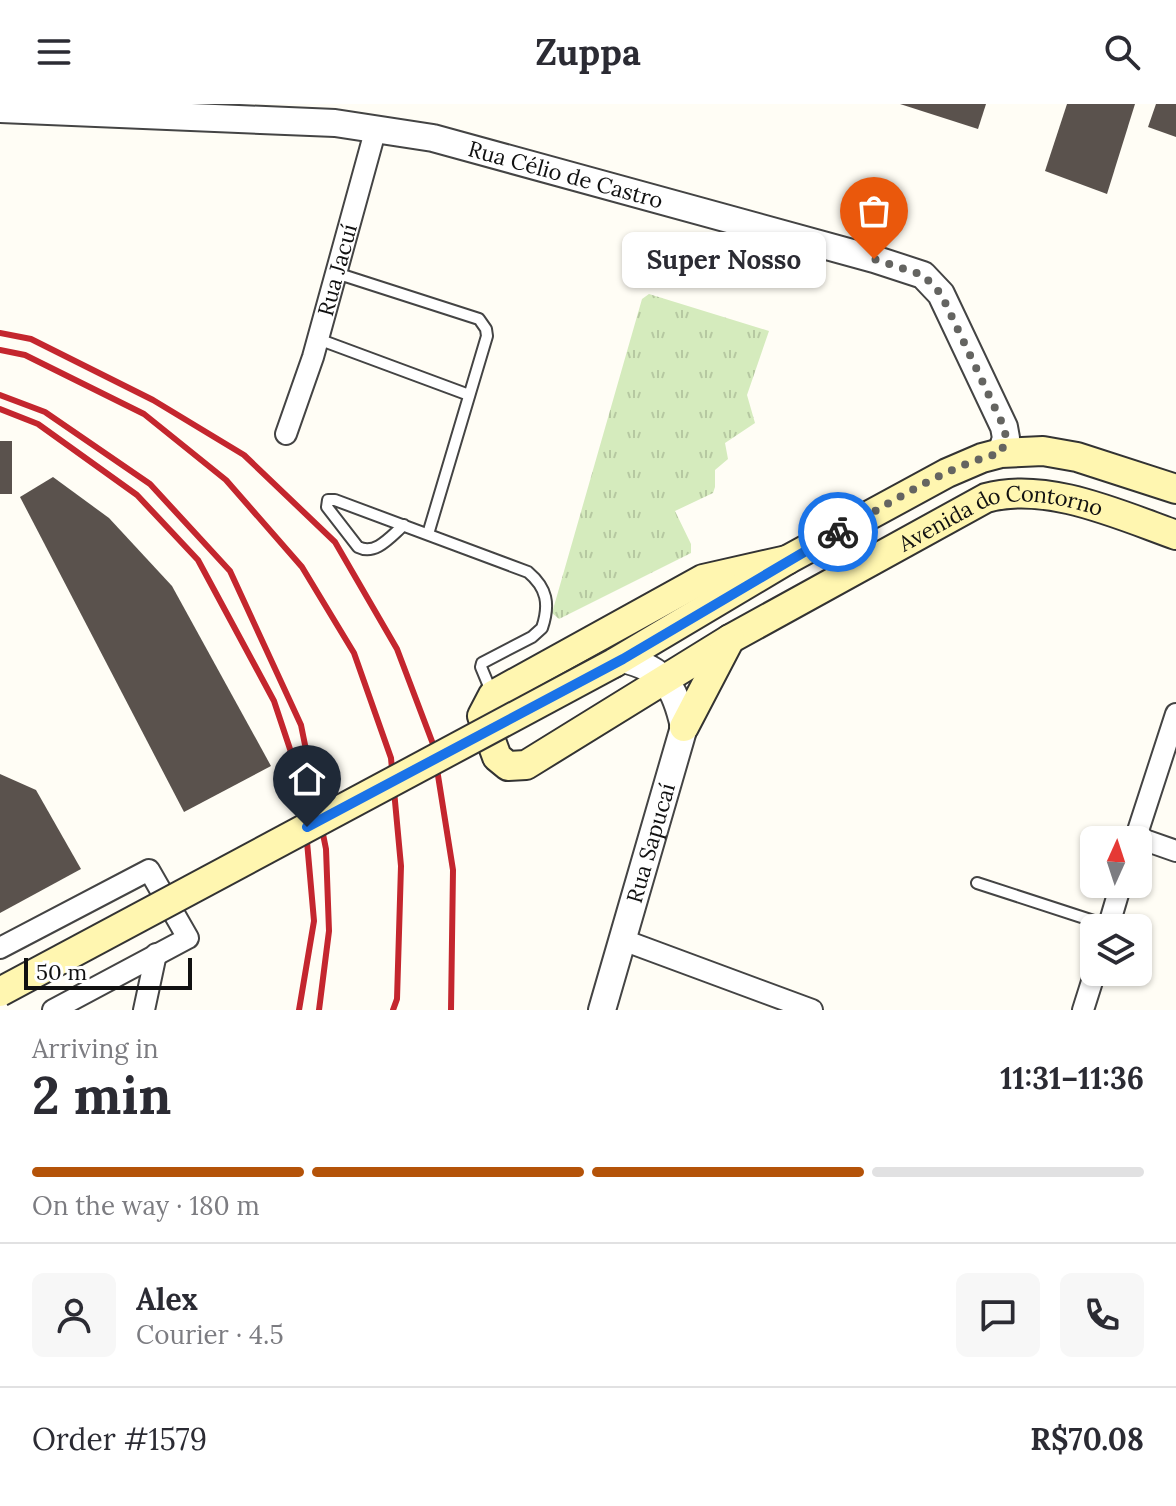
<!DOCTYPE html>
<meta charset="utf-8">
<style>
:root{--surface:#fff;--page:#f7f7f7;--text:#2b2b33;--muted:#7c7c81;--line:#e1e1e2;--accent:#b45309}
body{margin:0;font-family:Lora,serif;background:var(--page);color:var(--text);height:100vh;display:flex;flex-direction:column;font-size:30px;white-space:nowrap}
*{box-sizing:border-box;margin:0}
p{font-size:26px;color:var(--muted)}
.icon{flex:none;width:44px;height:44px;fill:none;stroke:currentColor;stroke-width:2;stroke-linecap:round;stroke-linejoin:round}
.map{position:relative;height:906px;overflow:hidden}
.drawer{display:flex;flex-direction:column;background:var(--surface);flex:1}
.drawer>*{flex:none}
.needle{width:52px;rotate:3deg}
.controls{position:absolute;left:1080px;top:722px;display:grid;gap:16px}
.controls a{display:grid;place-items:center;width:72px;height:72px;border-radius:12px;background:var(--surface);box-shadow:0 2px 6px #0004;font-size:40px}
.scale{position:absolute;left:24px;bottom:20px;width:168px;box-sizing:border-box;padding-left:8px;border:4px solid #111;border-top:0;font-size:22px;line-height:28px;white-space:nowrap;color:#111;-webkit-text-stroke:6px #fff;paint-order:stroke}
.pin{position:absolute;display:grid;place-items:center;width:68px;height:68px;color:#fff;margin:-82px -34px;border-radius:50% 50% 50% 0;rotate:-45deg;box-shadow:0 0 8px #0007}
.pin .icon{rotate:45deg}
.courier{position:absolute;display:grid;place-items:center;width:80px;height:80px;margin:-40px;border:6px solid #1a73e8;border-radius:50%;background:#fff;color:#222;box-shadow:0 2px 10px #0007}
.bubble{position:absolute;height:56px;border-radius:12px;background:var(--surface);box-shadow:0 2px 6px #0004;font-size:26px;font-weight:700;line-height:56px;text-align:center}
.head em{font-style:normal;font-weight:700}
.head div{display:flex;flex-direction:column-reverse}
.head{display:flex;align-items:center;justify-content:space-between;height:136px;padding:0 32px}
h1{font-size:52px;font-weight:700;line-height:60px}
.bar{display:grid;grid-template-columns:repeat(4,1fr);gap:12px 8px;align-content:center;height:96px;padding:0 32px}
.bar i{height:10px;border-radius:6px;background:var(--line)}
.bar .selected{background:var(--accent)}
.bar p{grid-column:span 4}
.line{display:flex;align-items:center;gap:20px;padding:0 32px;border-top:2px solid var(--line)}
.line div{flex:1}
.round{display:grid;place-items:center;flex:none;width:84px;height:84px;border-radius:12px;background:var(--page)}
header{display:flex;justify-content:space-between;align-items:center;height:104px;padding:0 32px;background:var(--surface);font-size:36px;font-weight:700}
.map>svg:first-child{display:block}
.grass{fill:url(#grass-tufts)}
.building{fill:#5a524d}
.lines{fill:none;stroke-linecap:round;stroke-linejoin:round}
.service-casing{stroke:#444;stroke-width:14}
.minor-casing{stroke:#444;stroke-width:24}
.tertiary-casing{stroke:#444;stroke-width:30}
.secondary-casing{stroke:#333;stroke-width:32}
.service{stroke:#fff;stroke-width:10}
.minor{stroke:#fff;stroke-width:20}
.tertiary{stroke:#fff;stroke-width:26}
.secondary{stroke:#fff6b0;stroke-width:28}
.rail{stroke:#c4262e;stroke-width:6}
.secondary-bridge-casing{stroke:#333;stroke-width:32;stroke-linecap:butt}
.secondary-bridge{stroke:#fff6b0;stroke-width:28}
.done{stroke:#646461;stroke-width:8;stroke-dasharray:0 14.4}
.route{stroke:#1a73e8;stroke-width:10}
.labels{text-anchor:middle;dominant-baseline:central;stroke-width:8;stroke-linejoin:round;paint-order:stroke}
.street-label{font-size:22px;fill:#111;stroke:#fff}
</style>
<header><svg class="icon" aria-label="menu" viewBox="0 0 24 24"><path d="M4 6h16M4 12h16M4 18h16"/></svg>Zuppa<svg class="icon" aria-label="search" viewBox="0 0 24 24"><circle cx="10" cy="10" r="6"/><path d="M15 15l6 6"/></svg></header>
<div class="map">
<svg width="1176" height="906" viewBox="0 0 1176 906">
<defs>
<pattern id="grass-tufts" width="24" height="20" patternUnits="userSpaceOnUse" patternTransform="scale(2)"><rect width="24" height="20" fill="#d5ebbd"/><path d="M3 7l-1-3M5 7V3M7 7l1-3M15 17l-1-3M17 17v-4M19 17l1-3" fill="none" stroke="#b6c8a1"/></pattern>
</defs>
<rect width="100%" height="100%" fill="#fffdf5"/>
<!-- grass -->
<path class="grass" d="M649,190l120,37 -22,64 8,28 -30,20 3,16 -13,11v17l-2,6 -38,18 16,33v9l-132,66 -7,-6 90,-314z"/>
<!-- building -->
<g class="building">
<path d="M900,0h86l-8,25z"/>
<path d="M1067,0h68l-28,90 -62,-23z"/>
<path d="M1156,0h20v33l-28,-10z"/>
<rect x="0" y="337" width="12" height="53"/>
<path d="M53,373l56,41 63,68 99,180 -87,46 -164,-315z"/>
<path d="M0,670l36,16 45,79 -81,44z"/>
</g>
<g class="lines">
<!-- service casing -->
<g class="service-casing">
<g id="service">
<path d="M336,169l143,46 7,10 1,7 -59,198"/>
<path d="M318,235l151,56"/>
<path d="M404,421c-13,11 -28,31 -46,22l-31,-40 1,-7h7l193,72c19,16 22,32 14,56l-10,9 -50,26 -1,4 10,24"/>
<path d="M977,779l132,43"/>
</g>
</g>
<!-- minor casing -->
<g class="minor-casing">
<g id="minor">
<path id="s1" d="M286,330l27,-77 63,-229"/>
<path d="M1136,733l40,14"/>
<path d="M1135,736l41,-126"/>
<path d="M1108,824l13,-44"/>
<path d="M623,836l189,70"/>
<path d="M0,844l149,-78 39,68 -135,72"/>
<path d="M144,906l12,-56"/>
<path d="M1083,906l12,-38"/>
</g>
</g>
<!-- tertiary casing -->
<g class="tertiary-casing">
<g id="tertiary">
<path id="s2" d="M0,5l335,14 98,15 441,121 49,16 18,19 63,133 2,11 -5,15"/>
<path id="s3" d="M602,906l82,-283c-9,-41 -20,-58 -61,-68"/>
</g>
</g>
<!-- secondary casing -->
<g class="secondary-casing">
<g id="secondary">
<path id="s4" d="M787,456l-84,19 -210,116 -11,21 15,41 11,9 18,-1 204,-126 256,-141c60,-17 134,17 190,37"/>
<path d="M614,559l173,-103 160,-87 35,-15 19,-5 42,-2 34,6 99,32"/>
<path d="M684,623l46,-88"/>
</g>
</g>
<!-- service -->
<use href="#service" class="service"/>
<!-- minor -->
<use href="#minor" class="minor"/>
<!-- tertiary -->
<use href="#tertiary" class="tertiary"/>
<!-- secondary -->
<use href="#secondary" class="secondary"/>
<!-- rail -->
<g class="rail">
<path d="M0,229l31,6 122,61 91,55 91,87 62,107 36,95 20,126 -2,140"/>
<path d="M0,246l25,5 119,59 82,66 76,87 52,86 37,105 10,108 -4,133 -4,11"/>
<path d="M0,291l45,17 105,72 80,87 71,154 25,124 3,82 -10,79"/>
<path d="M0,305l38,15 99,71 61,65 76,141 28,84 12,136 -15,89"/>
</g>
<!-- secondary-bridge casing -->
<g class="secondary-bridge-casing">
<path id="secondary-bridge" d="M0,888l614,-329"/>
</g>
<!-- secondary-bridge -->
<use href="#secondary-bridge" class="secondary-bridge"/>
</g>
<g class="lines">
<!-- done -->
<path class="done" d="M838,428c52,-28 105,-65 163,-79l5,-15 -2,-11 -63,-133 -18,-19 -49,-16"/>
<!-- route -->
<path class="route" d="M307,723l316,-168 215,-127"/>
</g>
<g class="labels">
<!-- street labels -->
<g class="street-label">
<text stroke="none"><textPath href="#s2" startOffset="572">Rua Célio de Castro</textPath></text>
<text stroke="none"><textPath href="#s1" startOffset="172">Rua Jacuí</textPath></text>
<text stroke="none"><textPath href="#s4" startOffset="968">Avenida do Contorno</textPath></text>
<text stroke="none"><textPath href="#s3" startOffset="174">Rua Sapucaí</textPath></text>
</g>
</g>
</svg>
<div class="controls">
<a><svg class="needle" viewBox="-14 -14 28 28"><path d="M0-13l5 13h-10z" fill="#e53935"/><path d="M0 13l5-13h-10z" fill="#7c7c81"/></svg></a>
<a><svg class="icon" aria-label="layers" viewBox="0 0 24 24"><path d="M12 4l9 5-9 5-9-5zM3 14l9 5 9-5"/></svg></a>
</div>
<div class="scale">50 m</div>
<div class="pin" style="left:874px;top:155px;background:#ea580c"><svg class="icon" aria-label="bag" viewBox="0 0 24 24"><path d="M5 8h14l-1 12H6zM9 8a3 3 0 0 1 6 0"/></svg></div>
<div class="pin" style="left:307px;top:723px;background:#1f2937"><svg class="icon" aria-label="home" viewBox="0 0 24 24"><path d="M3 11l9-7 9 7M6 9v11h12V9"/></svg></div>
<div class="courier" style="left:838px;top:428px"><svg class="icon" aria-label="bike" viewBox="0 0 24 24"><circle cx="6" cy="16" r="4"/><circle cx="18" cy="16" r="4"/><path d="M6 16l4-8h5l3 8M10 8l3 8H6M13 5h3"/></svg></div>
<div class="bubble" style="left:622px;top:128px;width:204px">Super Nosso</div>
</div>
<section class="drawer">
<div class="head"><div><h1>2 min</h1><p>Arriving in</p></div><em>11:31–11:36</em></div>
<div class="bar"><i class="selected"></i><i class="selected"></i><i class="selected"></i><i></i><p>On the way · 180 m</p></div>
<div class="line" style="height:144px"><a class="round"><svg class="icon" aria-label="person" viewBox="0 0 24 24"><circle cx="12" cy="8" r="4"/><path d="M4 21q1-7 8-7t8 7"/></svg></a><div><b>Alex</b><p>Courier · 4.5</p></div><a class="round"><svg class="icon" aria-label="chat" viewBox="0 0 24 24"><path d="M4 5h16v11H9l-5 4z"/></svg></a><a class="round"><svg class="icon" aria-label="phone" viewBox="0 0 24 24"><path d="M5 4h4l2 5-3 2q2 4 5 5l2-3 5 2v4C11 20 4 13 5 4z"/></svg></a></div>
<div class="line" style="height:104px"><div>Order #1579</div><b>R$70.08</b></div>
</section>
